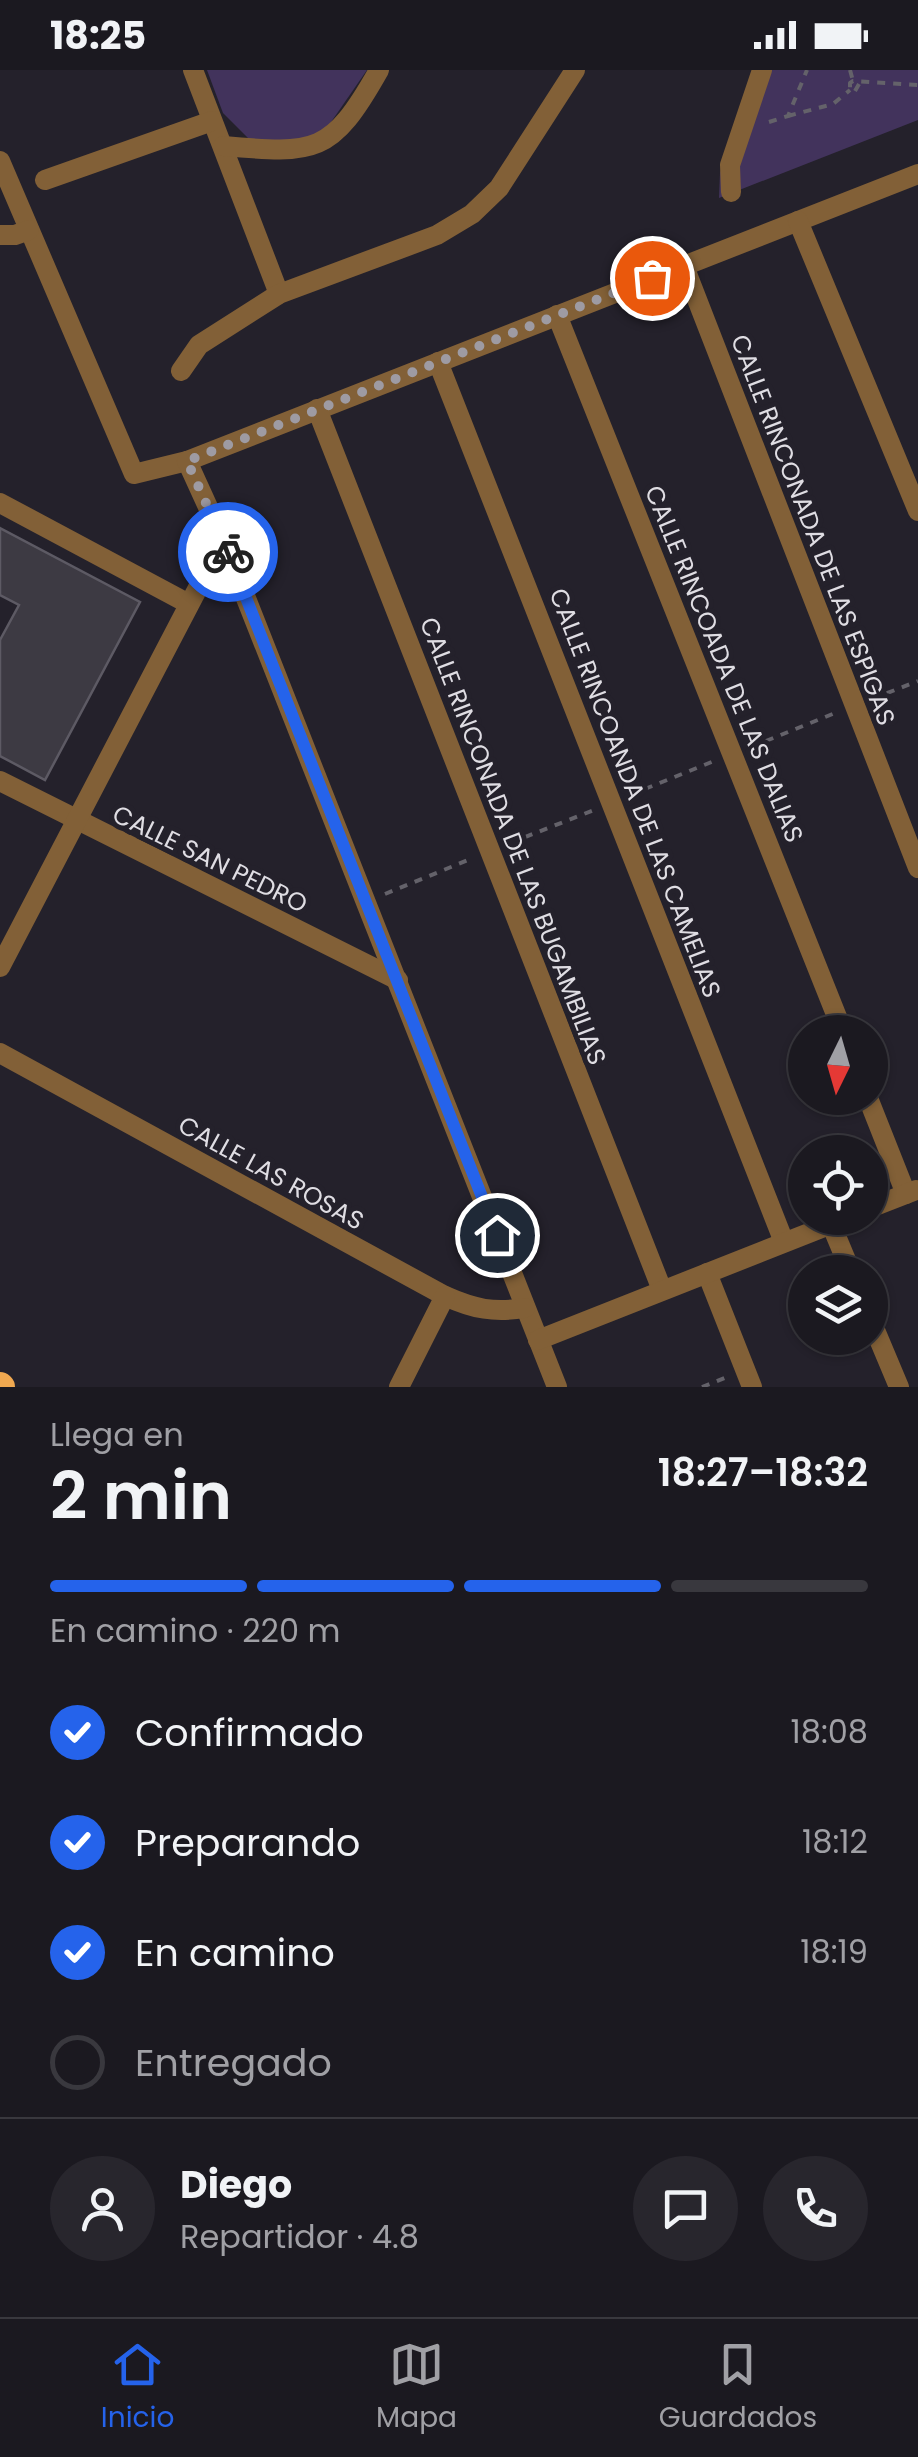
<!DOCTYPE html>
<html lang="es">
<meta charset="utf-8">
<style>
:root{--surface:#1b1920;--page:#28262d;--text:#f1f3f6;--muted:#a0a0a5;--line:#39383e;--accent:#2563eb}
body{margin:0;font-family:Poppins,sans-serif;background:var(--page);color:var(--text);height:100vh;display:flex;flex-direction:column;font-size:38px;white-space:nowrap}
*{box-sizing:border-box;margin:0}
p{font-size:32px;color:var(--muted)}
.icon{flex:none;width:55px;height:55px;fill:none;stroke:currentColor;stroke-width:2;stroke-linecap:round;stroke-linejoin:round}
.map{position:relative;height:1317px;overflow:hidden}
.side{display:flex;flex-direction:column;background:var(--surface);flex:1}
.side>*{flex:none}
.needle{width:65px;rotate:185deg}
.fabs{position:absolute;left:788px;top:945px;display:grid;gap:20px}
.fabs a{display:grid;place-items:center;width:100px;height:100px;border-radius:50%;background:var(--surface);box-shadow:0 2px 8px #0004,0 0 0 2px var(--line);font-size:50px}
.pin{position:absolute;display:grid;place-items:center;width:85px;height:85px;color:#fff;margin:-42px;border:5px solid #fff;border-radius:50%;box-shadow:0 2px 10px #0007}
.courier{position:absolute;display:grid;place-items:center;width:100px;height:100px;margin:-50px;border:8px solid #2563eb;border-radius:50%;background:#fff;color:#222;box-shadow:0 2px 12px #0007}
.head em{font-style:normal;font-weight:600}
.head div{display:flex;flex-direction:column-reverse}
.head{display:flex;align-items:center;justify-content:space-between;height:170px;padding:0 50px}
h1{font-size:65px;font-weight:600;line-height:75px}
.bar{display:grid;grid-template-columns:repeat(4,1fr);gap:15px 10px;align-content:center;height:120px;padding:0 50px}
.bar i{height:12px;border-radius:8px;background:var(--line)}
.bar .current{background:var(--accent)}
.bar p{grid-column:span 4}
.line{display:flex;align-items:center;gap:25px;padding:0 50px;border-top:2px solid var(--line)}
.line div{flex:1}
.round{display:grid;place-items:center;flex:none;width:105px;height:105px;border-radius:52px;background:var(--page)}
ol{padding:0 50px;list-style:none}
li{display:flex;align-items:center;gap:30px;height:110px}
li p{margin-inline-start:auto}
li .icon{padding:10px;border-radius:50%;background:var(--accent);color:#fff;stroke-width:4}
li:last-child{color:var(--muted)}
li i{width:55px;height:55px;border:5px solid var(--line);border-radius:50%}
.status{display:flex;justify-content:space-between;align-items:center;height:70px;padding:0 50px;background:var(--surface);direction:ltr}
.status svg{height:28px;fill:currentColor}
.tabs{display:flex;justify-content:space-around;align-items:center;height:140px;border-top:2px solid var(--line);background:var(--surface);font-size:28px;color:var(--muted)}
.tabs a{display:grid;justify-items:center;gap:5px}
.tabs .current{color:var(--accent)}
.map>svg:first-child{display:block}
.green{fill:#42335c}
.building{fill:#3d3a43;stroke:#5d5a64;stroke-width:2.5}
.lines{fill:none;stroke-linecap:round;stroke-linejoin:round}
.path{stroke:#64626a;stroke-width:4;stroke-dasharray:8 8;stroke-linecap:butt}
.minor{stroke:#826037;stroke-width:20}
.trunk{stroke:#f0a850;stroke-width:28}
.done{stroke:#9e9ba3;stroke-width:10;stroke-dasharray:0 18}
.route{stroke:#2563eb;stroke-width:12}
.labels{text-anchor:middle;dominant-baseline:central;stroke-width:10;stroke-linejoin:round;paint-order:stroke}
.street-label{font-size:25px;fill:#dfdde3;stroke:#24212b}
</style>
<div class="status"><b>18:25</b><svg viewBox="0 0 49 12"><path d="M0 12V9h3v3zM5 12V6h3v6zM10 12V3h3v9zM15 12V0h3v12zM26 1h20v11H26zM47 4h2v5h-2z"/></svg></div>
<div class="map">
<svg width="918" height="1317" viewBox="0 0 918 1317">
<rect width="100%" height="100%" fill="#24212b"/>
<!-- green -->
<g class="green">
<path d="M207,0h160l-38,55 -27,21 -49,-3 -30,-30z"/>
<path d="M754,0h164v50l-199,78 1,-25z"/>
</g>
<!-- building -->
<path class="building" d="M0,458l140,74 -95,178 -45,-24v-116l19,-35 -19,-10z"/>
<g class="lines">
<!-- path -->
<g class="path">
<path d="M850,0l3,11"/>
<path d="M859,14l-4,7 -5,-1v-7l3,-2 65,4"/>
<path d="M788,46l45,-12 17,-14"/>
<path d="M769,52l19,-6 19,-46"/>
<path d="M872,629l46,-18"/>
<path d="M751,677l84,-34"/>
<path d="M630,725l84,-34"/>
<path d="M510,773l84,-33"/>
<path d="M385,824l88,-36"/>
<path d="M702,1317l25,-10"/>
</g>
<!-- minor -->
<g class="minor">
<path d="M193,0l86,224"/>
<path d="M223,76c93,8 108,9 156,-76"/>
<path d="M0,91l134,313 53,-13 731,-287"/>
<path d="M45,110l167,-59"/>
<path d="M731,122l-1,-27 32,-95"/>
<path d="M798,151l120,290"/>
<path d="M0,165h15l14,-5"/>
<path d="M684,196l234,602"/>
<path d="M557,245l286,717"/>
<path d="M438,292l346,880"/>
<path d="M181,301l18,-26 80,-51 158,-59 35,-21 27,-26 76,-118"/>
<path d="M317,339l345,881"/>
<path d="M187,391l36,79 334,847"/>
<path d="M0,433l189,101"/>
<path d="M0,711l398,199"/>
<path d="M0,897l223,-427"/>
<path d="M0,983l445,243c29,13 49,17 80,12"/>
<path d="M868,1028l38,96"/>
<path d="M870,1138l46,-18"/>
<path d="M831,1154l20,48"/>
<path d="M707,1203l45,114"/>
<path d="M870,1248l29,69"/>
<path d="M538,1270l309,-122"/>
<path d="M399,1317l46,-91"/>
</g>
<!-- trunk -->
<path class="trunk" d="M0,1316l1,1"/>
</g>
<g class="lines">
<!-- done -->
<path class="done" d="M228,482l-41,-91 465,-183"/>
<!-- route -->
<path class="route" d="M228,482l269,683"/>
</g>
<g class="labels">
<!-- street labels -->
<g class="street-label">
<text transform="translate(813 460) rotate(69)">CALLE RINCONADA DE LAS ESPIGAS</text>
<text transform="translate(724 594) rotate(68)">CALLE RINCOADA DE LAS DALIAS</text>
<text transform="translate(635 723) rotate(69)">CALLE RINCOANDA DE LAS CAMELIAS</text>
<text transform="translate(513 771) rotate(69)">CALLE RINCONADA DE LAS BUGAMBILIAS</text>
<text transform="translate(210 789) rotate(26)">CALLE SAN PEDRO</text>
<text transform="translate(271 1103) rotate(29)">CALLE LAS ROSAS</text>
</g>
</g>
</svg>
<div class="fabs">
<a><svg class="needle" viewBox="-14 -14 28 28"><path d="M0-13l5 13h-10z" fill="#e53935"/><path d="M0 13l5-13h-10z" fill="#a0a0a5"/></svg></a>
<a><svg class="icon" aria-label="locate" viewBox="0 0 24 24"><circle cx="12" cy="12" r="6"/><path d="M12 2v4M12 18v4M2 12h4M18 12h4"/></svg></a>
<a><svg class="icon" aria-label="layers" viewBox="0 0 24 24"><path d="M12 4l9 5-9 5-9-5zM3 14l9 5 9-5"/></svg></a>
</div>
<div class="pin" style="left:652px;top:208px;background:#ea580c"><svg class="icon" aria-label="bag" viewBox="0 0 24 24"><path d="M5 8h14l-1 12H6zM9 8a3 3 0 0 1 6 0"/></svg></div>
<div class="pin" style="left:497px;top:1165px;background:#1f2937"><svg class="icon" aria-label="home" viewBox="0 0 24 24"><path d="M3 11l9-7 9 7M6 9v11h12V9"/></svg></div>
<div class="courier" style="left:228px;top:482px"><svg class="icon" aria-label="bike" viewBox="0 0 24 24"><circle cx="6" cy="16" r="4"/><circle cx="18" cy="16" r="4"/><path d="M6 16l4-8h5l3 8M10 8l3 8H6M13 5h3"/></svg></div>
</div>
<section class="side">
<div class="head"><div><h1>2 min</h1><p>Llega en</p></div><em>18:27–18:32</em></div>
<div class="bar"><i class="current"></i><i class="current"></i><i class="current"></i><i></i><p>En camino · 220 m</p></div>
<ol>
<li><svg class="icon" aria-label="check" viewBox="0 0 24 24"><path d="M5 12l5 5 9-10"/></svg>Confirmado<p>18:08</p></li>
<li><svg class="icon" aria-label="check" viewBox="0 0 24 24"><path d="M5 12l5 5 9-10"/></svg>Preparando<p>18:12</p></li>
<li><svg class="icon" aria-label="check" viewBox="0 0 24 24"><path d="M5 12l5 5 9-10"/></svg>En camino<p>18:19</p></li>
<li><i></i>Entregado</li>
</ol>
<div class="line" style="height:180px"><a class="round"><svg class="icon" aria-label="person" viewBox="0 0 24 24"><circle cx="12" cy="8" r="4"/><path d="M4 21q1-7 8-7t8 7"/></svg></a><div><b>Diego</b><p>Repartidor · 4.8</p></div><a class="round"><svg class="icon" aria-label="chat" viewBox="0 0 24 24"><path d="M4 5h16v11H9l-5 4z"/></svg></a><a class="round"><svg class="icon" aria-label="phone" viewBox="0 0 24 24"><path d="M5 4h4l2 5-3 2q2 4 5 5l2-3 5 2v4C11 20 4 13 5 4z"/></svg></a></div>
</section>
<nav class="tabs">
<a class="current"><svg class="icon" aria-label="home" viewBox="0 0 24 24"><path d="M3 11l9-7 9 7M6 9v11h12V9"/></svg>Inicio</a>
<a><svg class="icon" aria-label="map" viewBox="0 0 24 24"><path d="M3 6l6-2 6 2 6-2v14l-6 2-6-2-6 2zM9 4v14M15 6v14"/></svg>Mapa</a>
<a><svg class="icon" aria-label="saved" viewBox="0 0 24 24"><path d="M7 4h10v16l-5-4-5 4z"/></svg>Guardados</a>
</nav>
